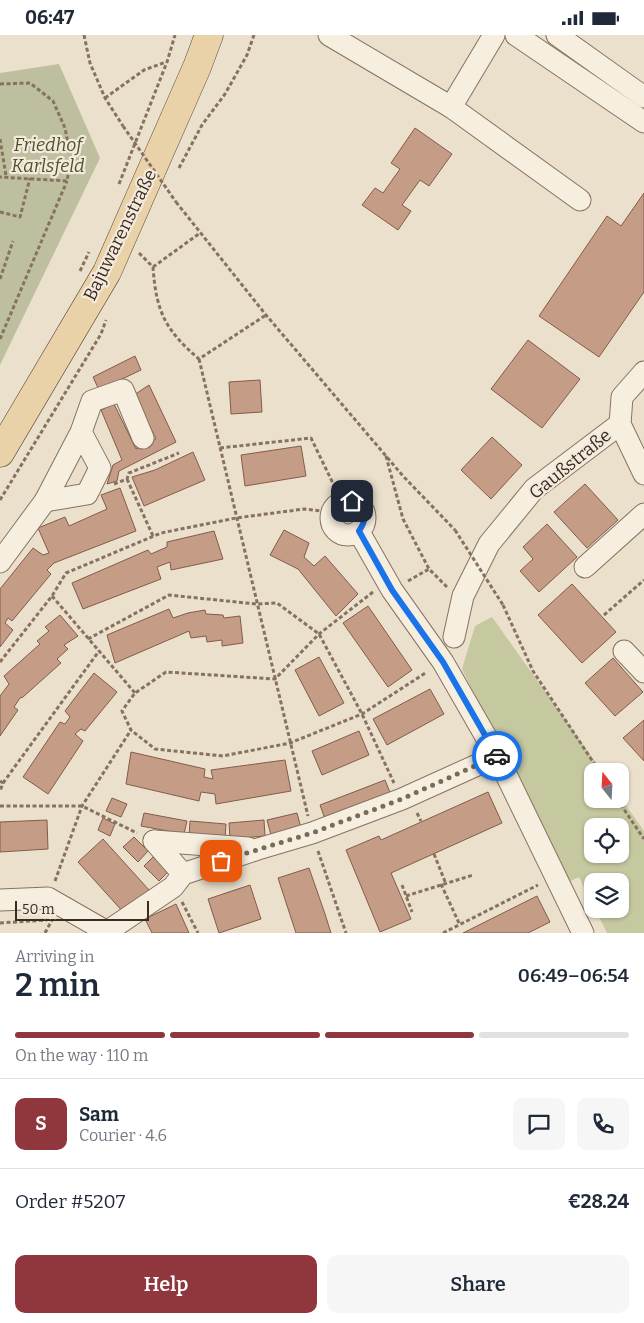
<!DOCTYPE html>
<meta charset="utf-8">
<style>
:root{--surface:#fff;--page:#f6f6f7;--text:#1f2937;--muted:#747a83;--line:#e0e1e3;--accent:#90373e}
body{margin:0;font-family:Bitter,serif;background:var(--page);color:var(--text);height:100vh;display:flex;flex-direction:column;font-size:19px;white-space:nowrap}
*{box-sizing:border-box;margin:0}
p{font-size:16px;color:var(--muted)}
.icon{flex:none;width:28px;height:28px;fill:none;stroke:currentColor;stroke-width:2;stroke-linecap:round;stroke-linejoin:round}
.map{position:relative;height:898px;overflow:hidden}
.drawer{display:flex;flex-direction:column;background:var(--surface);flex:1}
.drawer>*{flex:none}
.needle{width:32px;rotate:342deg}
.controls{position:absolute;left:584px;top:728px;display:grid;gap:10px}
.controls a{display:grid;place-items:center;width:45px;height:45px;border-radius:10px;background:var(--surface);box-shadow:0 1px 4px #0004;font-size:25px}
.scale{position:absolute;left:15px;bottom:12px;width:134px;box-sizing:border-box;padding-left:5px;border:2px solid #392c23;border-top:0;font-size:14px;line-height:18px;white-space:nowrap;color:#392c23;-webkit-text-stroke:4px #f3eadb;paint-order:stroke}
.pin{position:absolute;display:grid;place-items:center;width:42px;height:42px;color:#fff;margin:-21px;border-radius:10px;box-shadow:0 2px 8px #0006}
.courier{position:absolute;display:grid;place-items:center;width:50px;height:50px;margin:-25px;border:4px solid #1a73e8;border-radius:50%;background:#fff;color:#222;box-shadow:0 1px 6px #0007}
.summary em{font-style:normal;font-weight:600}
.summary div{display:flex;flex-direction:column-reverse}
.summary{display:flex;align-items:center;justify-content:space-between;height:85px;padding:0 15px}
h1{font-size:32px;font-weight:600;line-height:38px}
.bar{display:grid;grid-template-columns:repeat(4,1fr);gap:8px 5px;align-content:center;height:60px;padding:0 15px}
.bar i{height:6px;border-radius:4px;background:var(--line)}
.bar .on{background:var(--accent)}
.bar p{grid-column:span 4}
.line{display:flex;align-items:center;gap:12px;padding:0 15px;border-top:1px solid var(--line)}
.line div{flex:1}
.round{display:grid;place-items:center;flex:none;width:52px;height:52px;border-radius:10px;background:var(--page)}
.cta{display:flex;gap:10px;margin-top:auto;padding:10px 15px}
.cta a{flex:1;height:58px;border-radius:10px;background:var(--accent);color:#fff;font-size:20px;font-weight:600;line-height:58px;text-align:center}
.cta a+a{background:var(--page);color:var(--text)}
.status{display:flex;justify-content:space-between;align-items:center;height:35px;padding:0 25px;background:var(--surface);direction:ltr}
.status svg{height:14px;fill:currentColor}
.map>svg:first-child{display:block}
.green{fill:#c6c8a0;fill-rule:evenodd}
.cemetery{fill:#bdbf9e}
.building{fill:#c59c85;stroke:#835c49}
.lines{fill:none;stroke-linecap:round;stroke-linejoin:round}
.minor-casing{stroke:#877261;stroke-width:23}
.major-casing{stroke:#554234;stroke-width:29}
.path{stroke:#877261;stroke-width:3;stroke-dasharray:4 2.5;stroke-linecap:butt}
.minor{stroke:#f6eede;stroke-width:21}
.major{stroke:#e9d1a8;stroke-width:28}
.path-bridge{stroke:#877261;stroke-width:3;stroke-dasharray:4 2.5;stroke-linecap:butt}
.done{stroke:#776b5e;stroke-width:5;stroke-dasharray:0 9}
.route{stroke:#1a73e8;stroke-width:6}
.labels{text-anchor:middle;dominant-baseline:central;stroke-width:4.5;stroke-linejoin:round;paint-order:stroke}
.park-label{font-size:18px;font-style:italic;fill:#4c532c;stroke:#f3eadb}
.street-label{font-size:18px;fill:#392c23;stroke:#f3eadb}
</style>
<div class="status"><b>06:47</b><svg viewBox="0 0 49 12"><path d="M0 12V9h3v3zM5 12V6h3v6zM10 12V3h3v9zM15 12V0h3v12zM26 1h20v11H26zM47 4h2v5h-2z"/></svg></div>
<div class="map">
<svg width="644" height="898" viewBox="0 0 644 898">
<rect width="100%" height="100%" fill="#ebe0cc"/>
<!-- green -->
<path class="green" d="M492,582l110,154h-10v28h28v-2l24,34v102h-37l-12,-24h25v-28h-28v23l-13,-27 -13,6 -104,-214 13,-43zM592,791h28v28h-28z"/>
<!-- cemetery -->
<path class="cemetery" d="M59,29l41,94 -100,207v-292z"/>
<!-- building -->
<g class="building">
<path d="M415,93l37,26 -23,32 -9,-6 -18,25 9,6 -13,19 -36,-25 13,-17 8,5 17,-24 -9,-6z"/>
<path d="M644,158v99l-45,65 -60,-41 68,-100 14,10z"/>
<path d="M528,305l52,39 -38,49 -51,-39z"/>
<path d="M135,321l6,14 -42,20 -6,-13z"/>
<path d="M260,345l2,32 -31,2 -2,-32z"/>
<path d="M149,350l27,57 -57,29 -2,10 -10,3 6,-19 9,-5 -21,-50 13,-6 22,45 20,-10 -22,-44z"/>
<path d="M492,402l30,28 -31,34 -30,-29z"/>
<path d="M301,411l5,30 -61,10 -4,-31z"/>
<path d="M193,417l12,28 -61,26 -12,-29 23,-7z"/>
<path d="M585,449l33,36 -31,28 -33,-36z"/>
<path d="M120,453l16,43 -82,32 -7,7 4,4 -39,47 -4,-3 -3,5 8,7 -13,17v-58l33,-41 10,7 6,-2 -11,-25 27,-11 4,9 38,-17 -6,-14z"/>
<path d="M547,489l30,33 -38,35 -19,-21 13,-12 -10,-12z"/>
<path d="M284,495l25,13 -5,14 10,9 11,-10 33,38 -22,22 -38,-47 -28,-14z"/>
<path d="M214,496l9,28 -52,11 -1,-8 -13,5 4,12 -78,30 -11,-26 76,-33 3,4 16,-7v-5z"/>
<path d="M572,549l44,48 -34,31 -44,-48z"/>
<path d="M368,571l44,64 -24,17 -45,-64z"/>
<path d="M169,574l4,9 15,-5 17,-3 1,4 17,1 1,3 16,-2 3,27 -21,3v-6l-15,2 -1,-6 -15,2 -2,-7 -74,32 -8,-28z"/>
<path d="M60,580l18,21 -14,9 4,4 -11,10 4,4 -38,34 -3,1 -6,9 4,3 -18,26v-40l9,-12 -5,-8 36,-32 -3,-3 12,-10 -4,-4z"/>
<path d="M319,622l25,46 -25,13 -24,-46z"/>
<path d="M613,623l30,34 -28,24 -30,-33z"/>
<path d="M94,638l23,19 -32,39 -4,-2 -6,5 8,7 -35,53 -25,-17 37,-55 5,2 5,-7 -5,-6z"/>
<path d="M430,654l14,25 -57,31 -14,-26z"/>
<path d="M644,685v41l-21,-23z"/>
<path d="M359,696l10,24 -47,20 -10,-24z"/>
<path d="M131,717l74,17 -1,8 9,2 -2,-9 74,-10 6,31 -75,13 -1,-10 -14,-2 -2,9 -73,-17z"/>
<path d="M385,745l6,15 -66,24 -5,-14z"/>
<path d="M488,757l14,31 -111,50 20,46 -31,13 -34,-82 33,-14 2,4z"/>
<path d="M112,763l15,6 -6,13 -15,-6z"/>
<path d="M144,778l43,8 -3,13 -43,-8z"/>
<path d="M297,778l4,15 -30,7 -4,-15z"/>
<path d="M103,783l12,6 -5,12 -12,-6z"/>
<path d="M47,785l1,29 -48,3v-30z"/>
<path d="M264,785l1,16 -35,3 -1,-16z"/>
<path d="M190,786l36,3 -1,15 -36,-3z"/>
<path d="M134,802l14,14 -10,11 -15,-15z"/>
<path d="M103,804l46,51 -25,23 -46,-51z"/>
<path d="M153,822l15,15 -9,9 -15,-15z"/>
<path d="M309,833l16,46 6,19h-35l-18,-55z"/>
<path d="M250,850l11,34 -42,14 -11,-34z"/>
<path d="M537,861l13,26 -22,11h-65z"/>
<path d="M176,869l13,29h-37l-7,-14z"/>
</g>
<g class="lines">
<!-- minor casing -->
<g class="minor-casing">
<g id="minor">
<path d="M329,0l122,72 43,-72"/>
<path d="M516,0l128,87"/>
<path d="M557,0l87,62"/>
<path d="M451,72l129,93"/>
<path d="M644,337l-22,25 -2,27 24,50"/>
<path d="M81,397l19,36 -13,26 -42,7 36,-69 11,-31 31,-11 20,48"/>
<circle cx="348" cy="483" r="17"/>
<path d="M359,497l33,58 51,72 54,94 86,177"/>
<path d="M0,527l45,-61"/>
<path d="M585,532l59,-53"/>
<path d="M454,602l9,-41 26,-52 45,-55 86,-65"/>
<path d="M624,616l20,21"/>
<path d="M154,806l94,7"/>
<path d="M154,806l29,33"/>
<path d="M0,865l48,-2 61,35"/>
<path d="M108,896l65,-44 10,-13 75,-25 54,-16 90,-34 95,-43"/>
</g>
</g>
<!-- major casing -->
<g class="major-casing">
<path id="major" d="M0,418l107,-181 90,-205 12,-32"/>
</g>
<!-- path -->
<g class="path">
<path d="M84,0l6,28 15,35 18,28"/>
<path d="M0,49l30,-1 23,18 12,27 6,31 -4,22 -67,-4"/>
<path d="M105,63l39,-28 22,-8"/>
<path d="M0,104l6,37"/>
<path d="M179,133l23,-43 23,-31 22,-39 7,-20"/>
<path d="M119,149l48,-122 8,-27"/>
<path d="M176,167l90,113 137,161 52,54"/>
<path d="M0,177l20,5 10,-39"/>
<path d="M139,218l14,14c3,44 12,63 46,92l67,-44"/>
<path d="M153,232l47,-34"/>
<path d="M80,236l9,-19"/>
<path d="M0,244l13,-38"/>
<path d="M0,304l67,-158"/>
<path d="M199,324l109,457"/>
<path d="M220,413l91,-10 31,64"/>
<path d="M386,421l17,63 26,50 19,19"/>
<path d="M127,444l26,57"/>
<path d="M114,449l13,-5 2,-6 50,-20"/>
<path d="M0,465l101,-166 5,-14"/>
<path d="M408,546l21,-12"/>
<path d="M373,557l-54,42 -44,45 -109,-7 -31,21 -13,18 9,19 24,19 68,7 67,-13 72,-29 65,-42"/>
<path d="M52,561l83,97"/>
<path d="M503,570l30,66 66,100"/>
<path d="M604,580l40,-35"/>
<path d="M88,604l81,-44 87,9 21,-1 42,31 43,80 32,69"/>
<path d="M0,627l52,-66 14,-23 95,-40 75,-15 68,-9 27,3"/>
<path d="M0,746l3,2 -3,8"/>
<path d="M3,748l96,-132"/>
<path d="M617,764l27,40"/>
<path d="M0,771h82l55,27"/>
<path d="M417,778l4,8"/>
<path d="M318,816l28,82"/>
<path d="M434,819l12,30"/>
<path d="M55,846l27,-75 49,-76"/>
<path d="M441,849l18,39"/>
<path d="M402,850l10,27"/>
<path d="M406,861l67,-21"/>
<path d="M182,867l16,31"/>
<path d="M0,888l47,-3"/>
<path d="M45,898l7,-13"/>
<path d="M443,898l95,-48"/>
</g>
<!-- minor -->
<use href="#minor" class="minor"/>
<!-- major -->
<use href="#major" class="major"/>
<!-- path-bridge -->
<g class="path-bridge">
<path d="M123,91l53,76"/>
<path d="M455,495l48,75"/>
</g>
</g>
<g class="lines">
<!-- done -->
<path class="done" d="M221,826l91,-28 90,-34 95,-43"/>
<!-- route -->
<path class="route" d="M352,466c14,8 16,17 7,30l33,59 51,72 54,94"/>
</g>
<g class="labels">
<!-- park labels -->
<g class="park-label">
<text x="48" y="110">Friedhof<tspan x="48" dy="21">Karlsfeld</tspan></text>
</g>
<!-- street labels -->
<g class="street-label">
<text transform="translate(120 200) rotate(-64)">Bajuwarenstraße</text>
<text transform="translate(570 429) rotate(-39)">Gaußstraße</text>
</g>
</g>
</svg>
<div class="controls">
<a><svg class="needle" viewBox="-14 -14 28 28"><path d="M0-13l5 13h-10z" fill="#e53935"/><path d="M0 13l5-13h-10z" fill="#747a83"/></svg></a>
<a><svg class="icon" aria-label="locate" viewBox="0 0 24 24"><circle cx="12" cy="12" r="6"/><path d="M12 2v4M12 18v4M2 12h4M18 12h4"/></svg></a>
<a><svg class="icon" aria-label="layers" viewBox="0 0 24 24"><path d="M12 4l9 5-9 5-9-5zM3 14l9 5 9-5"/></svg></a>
</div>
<div class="scale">50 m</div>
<div class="pin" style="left:221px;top:826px;background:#ea580c"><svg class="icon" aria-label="bag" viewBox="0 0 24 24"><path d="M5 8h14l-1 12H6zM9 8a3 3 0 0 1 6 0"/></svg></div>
<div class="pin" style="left:352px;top:466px;background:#1f2937"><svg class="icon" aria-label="home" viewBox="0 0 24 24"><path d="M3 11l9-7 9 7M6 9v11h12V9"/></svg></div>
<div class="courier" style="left:497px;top:721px"><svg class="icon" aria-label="car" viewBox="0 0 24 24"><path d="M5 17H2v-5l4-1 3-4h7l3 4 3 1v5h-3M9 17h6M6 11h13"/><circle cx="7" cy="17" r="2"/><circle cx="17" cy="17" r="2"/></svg></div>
</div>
<section class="drawer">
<div class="summary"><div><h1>2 min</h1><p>Arriving in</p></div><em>06:49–06:54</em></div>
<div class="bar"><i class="on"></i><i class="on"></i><i class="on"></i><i></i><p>On the way · 110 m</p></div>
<div class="line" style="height:90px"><b class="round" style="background:var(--accent);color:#fff">S</b><div><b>Sam</b><p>Courier · 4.6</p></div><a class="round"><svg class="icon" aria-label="chat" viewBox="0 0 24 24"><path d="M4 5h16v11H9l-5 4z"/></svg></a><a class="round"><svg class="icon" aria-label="phone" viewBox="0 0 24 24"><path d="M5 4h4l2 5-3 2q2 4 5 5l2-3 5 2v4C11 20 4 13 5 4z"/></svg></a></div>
<div class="line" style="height:65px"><div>Order #5207</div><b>€28.24</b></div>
<div class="cta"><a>Help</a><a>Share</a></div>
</section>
